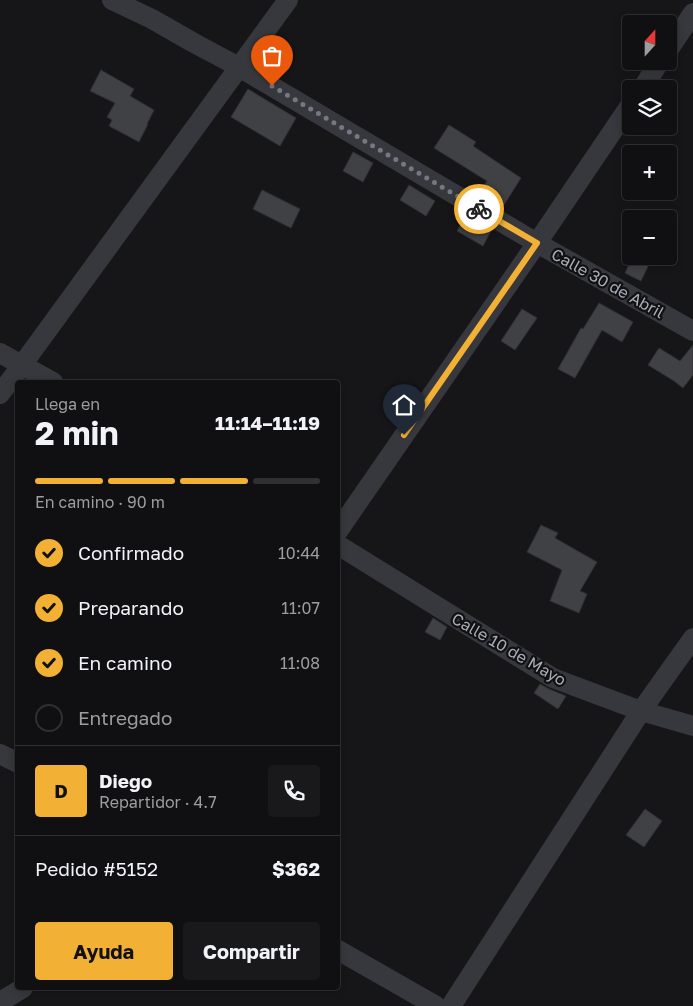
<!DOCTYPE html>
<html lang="es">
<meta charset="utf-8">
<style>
:root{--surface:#101012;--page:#19191b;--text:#f1f3f6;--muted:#9c9d9f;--line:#303032;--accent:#f2b134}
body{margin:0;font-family:"Golos Text",sans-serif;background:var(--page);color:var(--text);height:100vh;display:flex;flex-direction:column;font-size:19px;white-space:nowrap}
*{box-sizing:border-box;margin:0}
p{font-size:16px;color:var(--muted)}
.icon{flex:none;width:28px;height:28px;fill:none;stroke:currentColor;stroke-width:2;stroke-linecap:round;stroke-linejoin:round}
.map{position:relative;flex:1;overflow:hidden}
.panel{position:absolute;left:15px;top:380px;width:325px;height:610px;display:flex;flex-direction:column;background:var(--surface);border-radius:5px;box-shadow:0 2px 8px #0003,0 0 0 1px var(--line)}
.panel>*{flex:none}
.needle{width:32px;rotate:21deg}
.buttons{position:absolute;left:622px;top:15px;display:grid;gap:10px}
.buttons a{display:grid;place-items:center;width:55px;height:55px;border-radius:5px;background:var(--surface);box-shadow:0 2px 8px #0003,0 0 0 1px var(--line);font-size:25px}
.pin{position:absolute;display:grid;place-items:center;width:42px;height:42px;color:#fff;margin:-51px -21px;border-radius:50% 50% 50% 0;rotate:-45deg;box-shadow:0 0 5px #0007}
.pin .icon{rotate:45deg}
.courier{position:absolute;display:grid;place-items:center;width:50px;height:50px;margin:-25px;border:4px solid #f2b134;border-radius:50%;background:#fff;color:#222;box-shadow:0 1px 6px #0007}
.head em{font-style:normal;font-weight:700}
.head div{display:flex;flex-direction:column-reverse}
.head{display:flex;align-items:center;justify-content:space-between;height:85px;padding:0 20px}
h1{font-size:32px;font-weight:700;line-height:38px}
.bar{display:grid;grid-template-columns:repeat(4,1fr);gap:8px 5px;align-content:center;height:60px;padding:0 20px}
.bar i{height:6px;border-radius:4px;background:var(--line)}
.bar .selected{background:var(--accent)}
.bar p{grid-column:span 4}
.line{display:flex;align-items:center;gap:12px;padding:0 20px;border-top:1px solid var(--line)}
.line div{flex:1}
.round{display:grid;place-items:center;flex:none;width:52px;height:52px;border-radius:5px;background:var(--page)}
ol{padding:0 20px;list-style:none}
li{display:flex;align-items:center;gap:15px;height:55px}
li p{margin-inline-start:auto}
li .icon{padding:5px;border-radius:50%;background:var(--accent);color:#111;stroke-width:4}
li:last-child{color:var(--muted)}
li i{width:28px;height:28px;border:2px solid var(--line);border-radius:50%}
.primary-button{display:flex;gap:10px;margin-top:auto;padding:10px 20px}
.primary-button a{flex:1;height:58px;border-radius:5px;background:var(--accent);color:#111;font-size:20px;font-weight:700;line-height:58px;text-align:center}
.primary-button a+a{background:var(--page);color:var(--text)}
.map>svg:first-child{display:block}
.building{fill:#404145;stroke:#303034}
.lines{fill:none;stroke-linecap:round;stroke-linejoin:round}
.street{stroke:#37383d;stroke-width:20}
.done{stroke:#757880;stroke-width:5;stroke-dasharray:0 9}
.route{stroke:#f2b134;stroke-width:6}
.labels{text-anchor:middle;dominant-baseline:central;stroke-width:4.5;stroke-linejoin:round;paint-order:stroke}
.street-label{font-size:16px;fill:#a8adb8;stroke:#111113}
</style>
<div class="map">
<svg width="693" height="1006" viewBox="0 0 693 1006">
<rect width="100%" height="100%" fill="#161618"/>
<!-- building -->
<g class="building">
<path d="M101,70l33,19 -4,7 24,14 -7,14h1l-9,18 -30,-16 3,-6 -5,-3 8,-14 -25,-12z"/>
<path d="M248,89l48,29 -16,28 -49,-29z"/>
<path d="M449,125l27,17 -3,4 48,32 -17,27 -23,-15 6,-9 -53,-33z"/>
<path d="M353,152l20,11 -10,19 -20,-11z"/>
<path d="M409,185l26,16 -9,15 -26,-16z"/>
<path d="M262,190l38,19 -9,19 -38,-19z"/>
<path d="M465,217l26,14 -8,15 -26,-15z"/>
<path d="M633,256h20l-12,25 -16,-8z"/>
<path d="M599,303l34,19 -11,20 -20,-12 -27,48 -17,-9 23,-41 2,1z"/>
<path d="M522,309l15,9 -22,32 -14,-9z"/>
<path d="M693,345v30l-10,13 -9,-7 -26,-16 11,-17 21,13z"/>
<path d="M541,525l17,8 -3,5 42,24 -17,29 7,3 -8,19 -29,-12 12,-31 -35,-18z"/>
<path d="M433,618l14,9 -7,13 -15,-8z"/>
<path d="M540,684l9,5 17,7 -8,13 -24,-16z"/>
<path d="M645,809l17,12 -18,26 -18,-12z"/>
</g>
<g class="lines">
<!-- street -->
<g class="street">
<path d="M112,0l40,19 42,24 45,24 298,176 156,88"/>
<path d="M669,49l24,-36"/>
<path d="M642,89l18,-28"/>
<path d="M0,353l53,29"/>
<path d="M0,394l22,-29 266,-365"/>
<path d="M338,531l199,-288 94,-139"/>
<path d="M338,545l215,133 88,33 52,15"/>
<path d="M0,754l18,9"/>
<path d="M338,950l98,56"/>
<path d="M0,1002l23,-14"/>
<path d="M451,1006l190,-295 52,-73"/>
</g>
</g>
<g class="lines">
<!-- done -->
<path class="done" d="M272,86l207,123"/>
<!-- route -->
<path class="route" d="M404,435l133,-192 -58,-34"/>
</g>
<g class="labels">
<!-- street labels -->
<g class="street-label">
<text transform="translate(608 283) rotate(29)">Calle 30 de Abril</text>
<text transform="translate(509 649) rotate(30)">Calle 10 de Mayo</text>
</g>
</g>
</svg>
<div class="buttons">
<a><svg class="needle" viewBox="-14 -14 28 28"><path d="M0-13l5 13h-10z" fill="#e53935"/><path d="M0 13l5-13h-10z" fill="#9c9d9f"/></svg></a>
<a><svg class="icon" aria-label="layers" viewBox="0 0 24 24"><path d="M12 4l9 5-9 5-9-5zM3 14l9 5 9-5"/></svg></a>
<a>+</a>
<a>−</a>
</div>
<div class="pin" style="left:272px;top:86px;background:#ea580c"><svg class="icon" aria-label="bag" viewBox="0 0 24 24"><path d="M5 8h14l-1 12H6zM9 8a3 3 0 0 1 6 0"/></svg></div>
<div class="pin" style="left:404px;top:435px;background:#1f2937"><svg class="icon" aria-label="home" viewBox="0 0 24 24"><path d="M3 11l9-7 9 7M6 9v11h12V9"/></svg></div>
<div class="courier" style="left:479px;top:209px"><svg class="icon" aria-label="bike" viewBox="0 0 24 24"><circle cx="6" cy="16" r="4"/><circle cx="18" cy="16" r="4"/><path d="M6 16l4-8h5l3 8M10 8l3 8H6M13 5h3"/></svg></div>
<section class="panel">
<div class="head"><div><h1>2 min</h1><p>Llega en</p></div><em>11:14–11:19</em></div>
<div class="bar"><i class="selected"></i><i class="selected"></i><i class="selected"></i><i></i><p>En camino · 90 m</p></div>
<ol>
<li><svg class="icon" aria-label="check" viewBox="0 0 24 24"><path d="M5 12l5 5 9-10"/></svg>Confirmado<p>10:44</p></li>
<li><svg class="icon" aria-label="check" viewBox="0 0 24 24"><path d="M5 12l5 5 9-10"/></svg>Preparando<p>11:07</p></li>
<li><svg class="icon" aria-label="check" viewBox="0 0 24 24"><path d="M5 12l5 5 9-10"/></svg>En camino<p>11:08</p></li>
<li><i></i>Entregado</li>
</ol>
<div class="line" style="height:90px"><b class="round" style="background:var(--accent);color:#111">D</b><div><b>Diego</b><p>Repartidor · 4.7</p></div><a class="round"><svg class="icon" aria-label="phone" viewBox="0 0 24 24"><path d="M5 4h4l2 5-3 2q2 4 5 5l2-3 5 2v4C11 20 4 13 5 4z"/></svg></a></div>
<div class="line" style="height:65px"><div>Pedido #5152</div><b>$362</b></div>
<div class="primary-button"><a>Ayuda</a><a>Compartir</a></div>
</section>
</div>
